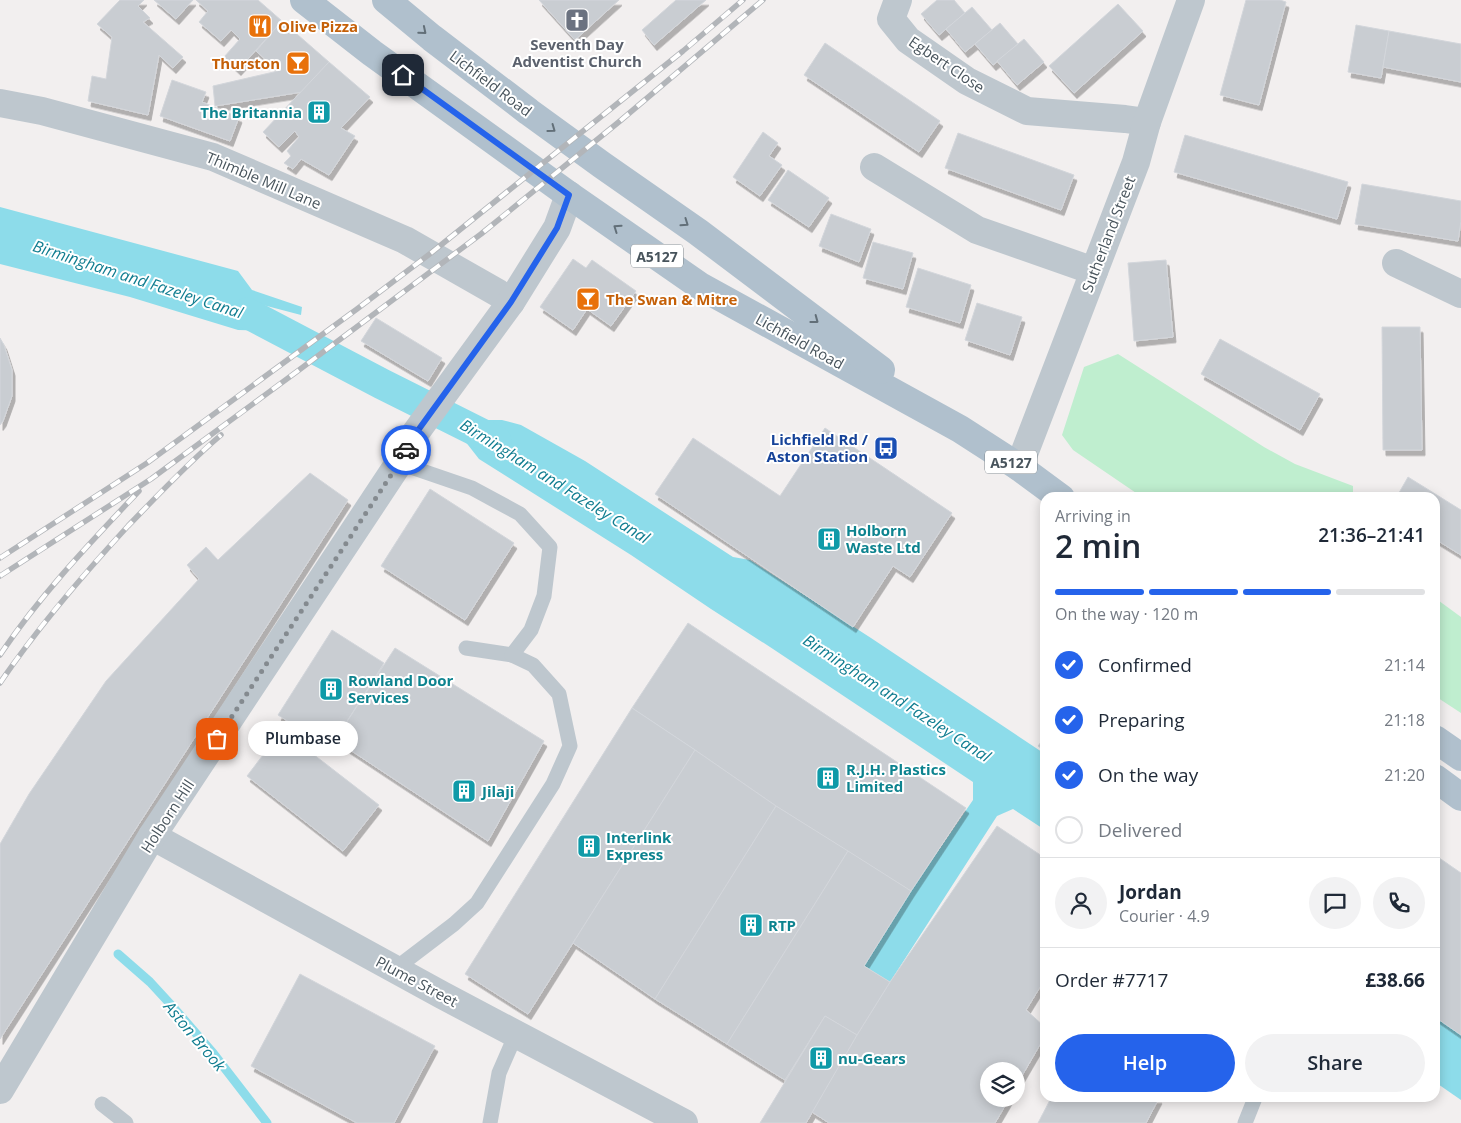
<!DOCTYPE html>
<meta charset="utf-8">
<style>
:root{--surface:#fff;--page:#f2f2f3;--text:#1f2937;--muted:#747a83;--line:#e0e1e3;--accent:#2563eb}
body{margin:0;font-family:"Open Sans",sans-serif;background:var(--page);color:var(--text);height:100vh;display:flex;flex-direction:column;font-size:19px;white-space:nowrap}
*{box-sizing:border-box;margin:0}
p{font-size:16px;color:var(--muted)}
.icon{flex:none;width:28px;height:28px;fill:none;stroke:currentColor;stroke-width:2;stroke-linecap:round;stroke-linejoin:round}
.map{position:relative;flex:1;overflow:hidden}
.panel{position:absolute;left:1040px;top:492px;width:400px;height:610px;display:flex;flex-direction:column;background:var(--surface);border-radius:15px;box-shadow:0 2px 12px #0003}
.panel>*{flex:none}
.buttons{position:absolute;left:980px;top:1062px;display:grid;gap:10px}
.buttons a{display:grid;place-items:center;width:45px;height:45px;border-radius:50%;background:var(--surface);box-shadow:0 2px 12px #0003;font-size:25px}
.pin{position:absolute;display:grid;place-items:center;width:42px;height:42px;color:#fff;margin:-21px;border-radius:10px;box-shadow:0 2px 8px #0006}
.courier{position:absolute;display:grid;place-items:center;width:50px;height:50px;margin:-25px;border:4px solid #2563eb;border-radius:50%;background:#fff;color:#222;box-shadow:0 1px 6px #0007}
.bubble{position:absolute;height:35px;border-radius:18px;background:var(--surface);box-shadow:0 2px 12px #0003;font-size:16px;font-weight:600;line-height:35px;text-align:center}
.summary em{font-style:normal;font-weight:600}
.summary div{display:flex;flex-direction:column-reverse}
.summary{display:flex;align-items:center;justify-content:space-between;height:85px;padding:0 15px}
h1{font-size:32px;font-weight:600;line-height:38px}
.bar{display:grid;grid-template-columns:repeat(4,1fr);gap:8px 5px;align-content:center;height:60px;padding:0 15px}
.bar i{height:6px;border-radius:4px;background:var(--line)}
.bar .active{background:var(--accent)}
.bar p{grid-column:span 4}
.line{display:flex;align-items:center;gap:12px;padding:0 15px;border-top:1px solid var(--line)}
.line div{flex:1}
.round{display:grid;place-items:center;flex:none;width:52px;height:52px;border-radius:26px;background:var(--page)}
ol{padding:0 15px;list-style:none}
li{display:flex;align-items:center;gap:15px;height:55px}
li p{margin-inline-start:auto}
li .icon{padding:5px;border-radius:50%;background:var(--accent);color:#fff;stroke-width:4}
li:last-child{color:var(--muted)}
li i{width:28px;height:28px;border:2px solid var(--line);border-radius:50%}
.action{display:flex;gap:10px;margin-top:auto;padding:10px 15px}
.action a{flex:1;height:58px;border-radius:30px;background:var(--accent);color:#fff;font-size:20px;font-weight:600;line-height:58px;text-align:center}
.action a+a{background:var(--page);color:var(--text)}
.map>svg:first-child{display:block}
.green{fill:#bfeecf}
.water{fill:#8ddcea}
.lines{fill:none;stroke-linecap:round;stroke-linejoin:round}
.stream{stroke:#8ddcea;stroke-width:9}
.canal{stroke:#8ddcea;stroke-width:31}
.building{fill:#c9cdd2;stroke:#d3d6db;filter:url(#shadow)}
.lane{stroke:#bec7ce;stroke-width:15}
.street{stroke:#bec7ce;stroke-width:28}
.primary{stroke:#b0c0cd;stroke-width:28}
.rail-casing{stroke:#b2b5b9;stroke-width:5.5}
.rail{stroke:#fff;stroke-width:4;stroke-dasharray:11;stroke-linecap:butt}
.oneway{stroke:#626f78}
.done{stroke:#848a8f;stroke-width:5;stroke-dasharray:0 9}
.route{stroke:#2563eb;stroke-width:6}
.labels{text-anchor:middle;dominant-baseline:central;stroke-width:4;stroke-linejoin:round;paint-order:stroke}
.shield{fill:#fff;stroke:#7f878d;stroke-width:1}
.shield-label{font-size:14px;font-weight:bold;fill:#48545c}
.food-label{font-size:15px;font-weight:bold;fill:#c56008;stroke:#fff;text-anchor:start}
.worship-label{font-size:15px;font-weight:bold;fill:#5b616d;stroke:#fff}
.street-label{font-size:15px;fill:#48545c;stroke:#fff}
.culture-label{font-size:15px;font-weight:bold;fill:#0d838f;stroke:#fff;text-anchor:start}
.transit-label{font-size:15px;font-weight:bold;fill:#164399;stroke:#fff;text-anchor:end}
.water-label{font-size:16px;font-style:italic;fill:#107d90;stroke:#fff}
</style>
<div class="map">
<svg width="1461" height="1123" viewBox="0 0 1461 1123">
<defs>
<filter id="shadow"><feDropShadow dx="3" dy="5.5" stdDeviation="0" flood-color="#0004"/></filter>
</defs>
<rect width="100%" height="100%" fill="#f2efef"/>
<!-- green -->
<g class="green">
<path d="M1118,354l146,93 31,17 58,22v11h-211l-69,-47 -11,-15 22,-68z"/>
<path d="M1435,598l26,19v96l-26,-17z"/>
</g>
<!-- water -->
<g class="water">
<path d="M0,207l238,64 14,19 50,17 -1,8 -38,-10 21,26 -46,-1 -108,-33 -130,-33z"/>
<path d="M461,417l6,3h35l19,5 64,36 148,96 17,3 121,78 174,116v76l-32,-21 -16,7 -107,166 -26,-16 47,-75 62,-91v-18l-203,-135 -59,-38 -80,-54 -152,-96 -25,-32z"/>
<path d="M1435,1013l26,19v68l-26,-18z"/>
</g>
<g class="lines">
<!-- stream -->
<path class="stream" d="M118,954l32,28 23,25 40,46 54,70"/>
<!-- canal -->
<path class="canal" d="M247,313l135,71 114,57"/>
</g>
<!-- building -->
<g class="building">
<path d="M120,0h24l-6,6 12,12 -7,4 40,35 -10,11 -14,-13 -11,60 -60,-14 4,-25 14,3 6,-42 -15,-13z"/>
<path d="M154,0h39l-17,19z"/>
<path d="M196,0h62l24,21 -44,49 -14,-13 16,-18 -9,-9 -10,11 -22,-19 9,-11z"/>
<path d="M539,0h80l-44,40z"/>
<path d="M676,0h30l-52,45 -12,-15z"/>
<path d="M937,0h17l11,13 -26,22 -18,-21z"/>
<path d="M1246,0h34l6,2 -27,103 -39,-10z"/>
<path d="M1118,4l25,27 -69,62 -25,-27z"/>
<path d="M972,7l20,23 -27,22 -19,-23z"/>
<path d="M282,21l47,41 -27,30 -87,14 -2,-20 65,-15 -22,-20z"/>
<path d="M1000,23l18,21 -25,21 -18,-21z"/>
<path d="M1356,25l33,6 -8,47 -33,-6z"/>
<path d="M1389,31l72,13v38l-78,-15z"/>
<path d="M1024,39l20,23 -27,23 -20,-24z"/>
<path d="M825,43l115,78 -21,31 -115,-77z"/>
<path d="M329,62l41,35 -29,31 14,8 -26,39 -28,-16 -8,10 -9,-6 7,-7 -4,-5 12,-14 -4,-6 -16,16 -16,-15z"/>
<path d="M172,80l34,12 -4,10 37,15 -9,24 -70,-25z"/>
<path d="M763,132l15,11 -9,13 13,9 -22,31 -27,-19z"/>
<path d="M958,133l116,42 -13,35 -116,-42z"/>
<path d="M1185,135l163,47 -11,37 -163,-47z"/>
<path d="M788,170l41,28 -20,29 -41,-27z"/>
<path d="M1362,184l99,17v20l-3,20 -103,-17z"/>
<path d="M831,214l40,15 -12,33 -40,-16z"/>
<path d="M873,242l40,11 -10,36 -40,-11z"/>
<path d="M573,259l13,9 6,-8 44,31 -25,35 -24,-17 -14,21 -33,-23z"/>
<path d="M1166,260l7,77 -39,4 -6,-78z"/>
<path d="M918,268l53,17 -11,38 -54,-16z"/>
<path d="M977,303l45,14 -12,38 -45,-15z"/>
<path d="M376,318l66,40 -14,23 -67,-40z"/>
<path d="M1382,327h38l2,123h-39z"/>
<path d="M0,338l4,7 8,25v26l-9,25 -3,4z"/>
<path d="M1220,339l100,55 -20,36 -99,-56z"/>
<path d="M825,428l127,85 -42,64 -17,-11 -40,61 -198,-133 38,-56 87,58z"/>
<path d="M310,473l38,27 -348,539v-195l29,-50 77,-113 93,-102 -12,-14 19,-18 12,13z"/>
<path d="M1408,477l53,33v45l-26,-16v-41h-39z"/>
<path d="M430,489l84,54 -49,77 -84,-54z"/>
<path d="M688,623l278,185 -55,83 -135,-85 -81,-56 -63,-42z"/>
<path d="M332,630l52,33 -54,85 -52,-33z"/>
<path d="M395,648l149,93 -56,100 -153,-101z"/>
<path d="M632,708l63,42 -167,264 -63,-40z"/>
<path d="M282,730l97,75 -36,46 -96,-75z"/>
<path d="M1045,737v14l-7,-5z"/>
<path d="M695,750l81,56 -121,193 -82,-56z"/>
<path d="M776,806l72,45 -121,193 -72,-45z"/>
<path d="M997,826l48,32v121l-19,31 19,17v9l-29,50v-15h-27v28h20l-14,24h-166l-17,-11 45,-77 33,-53z"/>
<path d="M848,851l63,40 -47,75 26,16 -33,53 -32,-19 -40,64 -58,-36z"/>
<path d="M1435,855l26,18v162l-26,-18z"/>
<path d="M300,974l135,72 -41,77h-37l-106,-57z"/>
<path d="M825,1016l32,19 -51,88h-46z"/>
<path d="M1051,1098h108l-13,25h-108z"/>
</g>
<g class="lines">
<!-- lane -->
<g class="lane">
<path d="M399,463l73,25 48,26 30,33 -6,49 -13,34 -19,25 -46,-7"/>
<path d="M395,969l59,-45 23,-21 76,-119 17,-38 -11,-52 -26,-29 -21,-10"/>
<path d="M102,1104l24,19"/>
<path d="M490,1123l9,-50 17,-39"/>
<path d="M1245,1123l10,-25"/>
</g>
<!-- street -->
<g class="street">
<path d="M898,0l-7,19 17,21 59,41 60,30 98,8 22,3"/>
<path d="M0,103l42,8 171,46 192,83 93,53 13,9"/>
<path d="M874,167l103,63 117,41"/>
<path d="M1396,263l65,31"/>
<path d="M1019,467l117,-305 11,-40 44,-122"/>
<path d="M152,836l290,159 242,128"/>
<path d="M0,1090l152,-254 247,-373 12,-24 100,-137 46,-74 12,-33"/>
</g>
<!-- primary -->
<g class="primary">
<path d="M304,0l68,53 197,142 131,91 260,143 59,38 42,31"/>
<path d="M386,0l46,38 97,74 73,53 96,67 183,138"/>
<path d="M1435,739l26,18"/>
<path d="M1435,778l26,19"/>
</g>
<!-- rail casing -->
<g class="rail-casing">
<g id="rail">
<path d="M0,558l147,-95 210,-154 74,-56 77,-62 175,-140 60,-51"/>
<path d="M0,576l151,-97 148,-109 182,-136 139,-113 143,-121"/>
<path d="M0,655c40,-60 90,-112 139,-164"/>
<path d="M0,683c38,-56 82,-107 128,-157 30,-31 60,-63 93,-91"/>
</g>
</g>
<!-- rail -->
<use href="#rail" class="rail"/>
</g>
<!-- one-way arrows -->
<defs><path id="oneway-chevron" d="M-2-3.5L2.5 0L-2 3.5" fill="none" stroke-width="1.6" stroke-linecap="round" stroke-linejoin="round" transform="scale(1.25)"/></defs>
<g class="oneway">
<use href="#oneway-chevron" transform="translate(423 31) rotate(40)"/>
<use href="#oneway-chevron" transform="translate(552 129) rotate(36)"/>
<use href="#oneway-chevron" transform="translate(685 223) rotate(35)"/>
<use href="#oneway-chevron" transform="translate(617 228) rotate(-145)"/>
<use href="#oneway-chevron" transform="translate(815 320) rotate(37)"/>
</g>
<g class="lines">
<!-- done -->
<path class="done" d="M217,739l182,-276 7,-13"/>
<!-- route -->
<path class="route" d="M403,75l166,120 -12,33 -46,74 -100,138 -5,10"/>
</g>
<!-- icons -->
<defs>
<g id="church-square" transform="scale(1.25)"><rect x="-9" y="-9" width="18" height="18" rx="4" fill="#6b7280" stroke="#fff"/><path d="M-1.2-6h2.4v3.5h3.3v2.4h-3.3V6h-2.4V-.1h-3.3v-2.4h3.3Z" fill="#fff"/></g>
<g id="restaurant-square" transform="scale(1.25)"><rect x="-9" y="-9" width="18" height="18" rx="4" fill="#e8710a" stroke="#fff"/><path d="M-5-6h1v4h1v-4h1v4h1v-4h1v5L-1.5 .5V6h-2V.5L-5-1ZM5-6V6H3V1.5H1.5Q1.5-4 5-6Z" fill="#fff"/></g>
<g id="bar-square" transform="scale(1.25)"><rect x="-9" y="-9" width="18" height="18" rx="4" fill="#e8710a" stroke="#fff"/><path d="M-6-5H6L.8 .8V4.5H3.5V6h-7V4.5H-.8V.8Z" fill="#fff"/></g>
<g id="building-square" transform="scale(1.25)"><rect x="-9" y="-9" width="18" height="18" rx="4" fill="#0f9aa8" stroke="#fff"/><path d="M-4-6H4V6H1V3H-1V6H-4ZM-2.5-4.3h1.7v1.8h-1.7ZM.8-4.3h1.7v1.8H.8ZM-2.5-1h1.7V.8h-1.7ZM.8-1h1.7V.8H.8Z" fill="#fff"/></g>
<g id="bus-square" transform="scale(1.25)"><rect x="-9" y="-9" width="18" height="18" rx="4" fill="#1a4fb4" stroke="#fff"/><path d="M-5-6H5V4H4V6H2V4H-2V6H-4V4H-5ZM-3.5-4V0h7V-4ZM-3.5 1.2v1.5H-2V1.2ZM2 1.2v1.5H3.5V1.2Z" fill="#fff"/></g>
</defs>
<g fill-rule="evenodd">
<use href="#church-square" x="577" y="20"/>
<use href="#restaurant-square" x="260" y="26"/>
<use href="#bar-square" x="298" y="63"/>
<use href="#building-square" x="319" y="112"/>
<use href="#bar-square" x="588" y="299"/>
<use href="#bus-square" x="886" y="448"/>
<use href="#building-square" x="829" y="539"/>
<use href="#building-square" x="331" y="689"/>
<use href="#building-square" x="828" y="778"/>
<use href="#building-square" x="464" y="791"/>
<use href="#building-square" x="589" y="846"/>
<use href="#building-square" x="751" y="925"/>
<use href="#building-square" x="821" y="1058"/>
</g>
<g class="labels">
<!-- shield labels -->
<g class="shield">
<rect x="631" y="244.5" width="52" height="23" rx="4"/>
<rect x="985" y="450.5" width="52" height="23" rx="4"/>
</g>
<g class="shield-label">
<text x="657" y="256">A5127</text>
<text x="1011" y="462">A5127</text>
</g>
<!-- food labels -->
<g class="food-label">
<text x="278" y="26">Olive Pizza</text>
<text x="280" y="63" text-anchor="end">Thurston</text>
<text x="606" y="299">The Swan &amp; Mitre</text>
</g>
<!-- worship labels -->
<g class="worship-label">
<text x="577" y="44">Seventh Day<tspan x="577" dy="17">Adventist Church</tspan></text>
</g>
<!-- street labels -->
<g class="street-label">
<text transform="translate(947 64) rotate(34)">Egbert Close</text>
<text transform="translate(491 83) rotate(37)">Lichfield Road</text>
<text transform="translate(264 180) rotate(23)">Thimble Mill Lane</text>
<text transform="translate(1108 234) rotate(-69)">Sutherland Street</text>
<text transform="translate(800 341) rotate(29)">Lichfield Road</text>
<text transform="translate(167 816) rotate(-57)">Holborn Hill</text>
<text transform="translate(417 981) rotate(28)">Plume Street</text>
</g>
<!-- culture labels -->
<g class="culture-label">
<text x="302" y="112" text-anchor="end">The Britannia</text>
<text x="846" y="530">Holborn<tspan x="846" dy="17">Waste Ltd</tspan></text>
<text x="348" y="680">Rowland Door<tspan x="348" dy="17">Services</tspan></text>
<text x="846" y="769">R.J.H. Plastics<tspan x="846" dy="17">Limited</tspan></text>
<text x="482" y="791">Jilaji</text>
<text x="606" y="837">Interlink<tspan x="606" dy="17">Express</tspan></text>
<text x="768" y="925">RTP</text>
<text x="838" y="1058">nu-Gears</text>
</g>
<!-- transit labels -->
<g class="transit-label">
<text x="868" y="439">Lichfield Rd /<tspan x="868" dy="17">Aston Station</tspan></text>
</g>
<!-- water labels -->
<g class="water-label">
<text transform="translate(138 279) rotate(18)">Birmingham and Fazeley Canal</text>
<text transform="translate(555 481) rotate(32)">Birmingham and Fazeley Canal</text>
<text transform="translate(897 698) rotate(33)">Birmingham and Fazeley Canal</text>
<text transform="translate(195 1036) rotate(50)">Aston Brook</text>
</g>
</g>
</svg>
<div class="buttons">
<a><svg class="icon" aria-label="layers" viewBox="0 0 24 24"><path d="M12 4l9 5-9 5-9-5zM3 14l9 5 9-5"/></svg></a>
</div>
<div class="pin" style="left:217px;top:739px;background:#ea580c"><svg class="icon" aria-label="bag" viewBox="0 0 24 24"><path d="M5 8h14l-1 12H6zM9 8a3 3 0 0 1 6 0"/></svg></div>
<div class="pin" style="left:403px;top:75px;background:#1f2937"><svg class="icon" aria-label="home" viewBox="0 0 24 24"><path d="M3 11l9-7 9 7M6 9v11h12V9"/></svg></div>
<div class="courier" style="left:406px;top:450px"><svg class="icon" aria-label="car" viewBox="0 0 24 24"><path d="M5 17H2v-5l4-1 3-4h7l3 4 3 1v5h-3M9 17h6M6 11h13"/><circle cx="7" cy="17" r="2"/><circle cx="17" cy="17" r="2"/></svg></div>
<div class="bubble" style="left:248px;top:721px;width:110px">Plumbase</div>
<section class="panel">
<div class="summary"><div><h1>2 min</h1><p>Arriving in</p></div><em>21:36–21:41</em></div>
<div class="bar"><i class="active"></i><i class="active"></i><i class="active"></i><i></i><p>On the way · 120 m</p></div>
<ol>
<li><svg class="icon" aria-label="check" viewBox="0 0 24 24"><path d="M5 12l5 5 9-10"/></svg>Confirmed<p>21:14</p></li>
<li><svg class="icon" aria-label="check" viewBox="0 0 24 24"><path d="M5 12l5 5 9-10"/></svg>Preparing<p>21:18</p></li>
<li><svg class="icon" aria-label="check" viewBox="0 0 24 24"><path d="M5 12l5 5 9-10"/></svg>On the way<p>21:20</p></li>
<li><i></i>Delivered</li>
</ol>
<div class="line" style="height:90px"><a class="round"><svg class="icon" aria-label="person" viewBox="0 0 24 24"><circle cx="12" cy="8" r="4"/><path d="M4 21q1-7 8-7t8 7"/></svg></a><div><b>Jordan</b><p>Courier · 4.9</p></div><a class="round"><svg class="icon" aria-label="chat" viewBox="0 0 24 24"><path d="M4 5h16v11H9l-5 4z"/></svg></a><a class="round"><svg class="icon" aria-label="phone" viewBox="0 0 24 24"><path d="M5 4h4l2 5-3 2q2 4 5 5l2-3 5 2v4C11 20 4 13 5 4z"/></svg></a></div>
<div class="line" style="height:65px"><div>Order #7717</div><b>£38.66</b></div>
<div class="action"><a>Help</a><a>Share</a></div>
</section>
</div>
